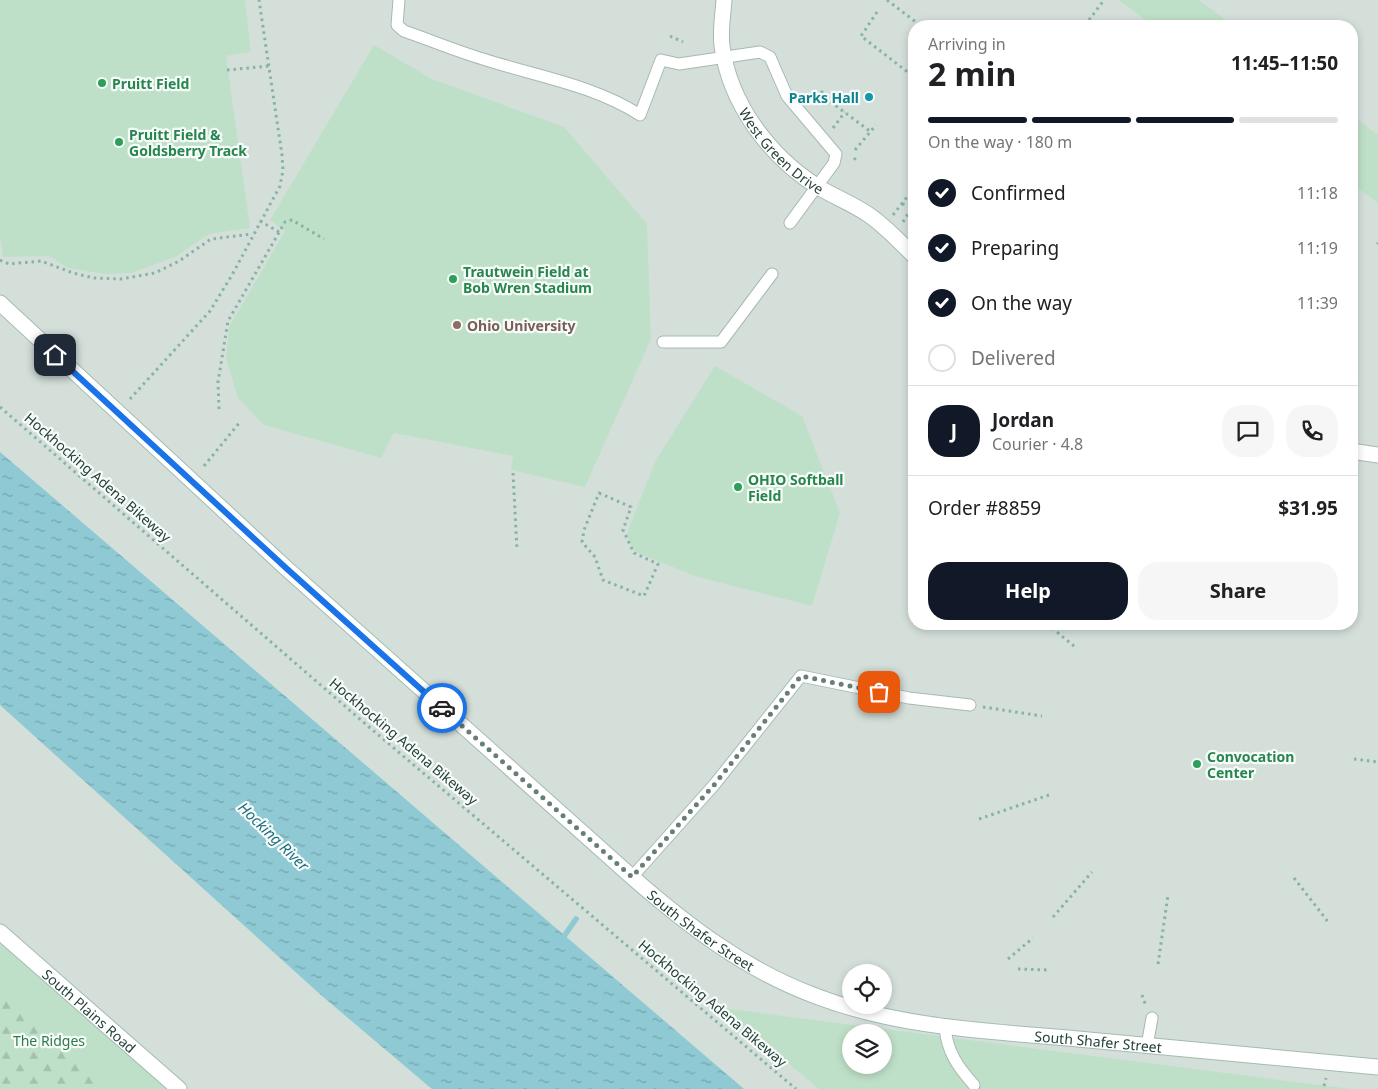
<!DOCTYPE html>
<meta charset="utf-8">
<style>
:root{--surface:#fff;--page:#f6f6f6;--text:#202124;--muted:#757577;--line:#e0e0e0;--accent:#111827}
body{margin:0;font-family:"Noto Sans",sans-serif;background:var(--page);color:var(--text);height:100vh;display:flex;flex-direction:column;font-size:19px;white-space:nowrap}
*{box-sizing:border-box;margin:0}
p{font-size:16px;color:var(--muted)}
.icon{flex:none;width:28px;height:28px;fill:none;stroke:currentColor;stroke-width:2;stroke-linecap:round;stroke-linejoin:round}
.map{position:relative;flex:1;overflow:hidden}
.details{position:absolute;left:908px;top:20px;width:450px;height:610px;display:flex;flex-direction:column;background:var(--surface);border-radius:20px;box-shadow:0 2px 8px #0003}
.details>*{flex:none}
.buttons{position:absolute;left:842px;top:964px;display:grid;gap:10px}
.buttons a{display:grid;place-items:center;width:50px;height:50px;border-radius:50%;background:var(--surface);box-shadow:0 2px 8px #0003;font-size:25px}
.pin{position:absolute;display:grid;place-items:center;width:42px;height:42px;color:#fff;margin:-21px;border-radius:10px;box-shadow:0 2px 8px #0006}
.courier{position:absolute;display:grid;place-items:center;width:50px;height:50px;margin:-25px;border:4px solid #1a73e8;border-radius:50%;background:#fff;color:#222;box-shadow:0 1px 6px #0007}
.head em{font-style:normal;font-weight:700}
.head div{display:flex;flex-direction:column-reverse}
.head{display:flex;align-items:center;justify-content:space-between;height:85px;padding:0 20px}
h1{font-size:32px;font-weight:700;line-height:38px}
.bar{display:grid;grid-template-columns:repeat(4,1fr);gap:8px 5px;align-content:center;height:60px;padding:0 20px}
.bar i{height:6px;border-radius:4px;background:var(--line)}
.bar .selected{background:var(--accent)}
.bar p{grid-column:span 4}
.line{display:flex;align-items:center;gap:12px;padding:0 20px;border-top:1px solid var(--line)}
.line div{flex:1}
.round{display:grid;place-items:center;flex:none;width:52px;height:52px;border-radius:20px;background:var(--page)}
ol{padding:0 20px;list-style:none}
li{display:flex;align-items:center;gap:15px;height:55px}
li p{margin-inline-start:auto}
li .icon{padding:5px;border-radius:50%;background:var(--accent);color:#fff;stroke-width:4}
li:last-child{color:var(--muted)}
li i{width:28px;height:28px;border:2px solid var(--line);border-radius:50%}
.primary-button{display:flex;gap:10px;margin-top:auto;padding:10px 20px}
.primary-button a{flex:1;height:58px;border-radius:20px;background:var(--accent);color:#fff;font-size:20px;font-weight:700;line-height:58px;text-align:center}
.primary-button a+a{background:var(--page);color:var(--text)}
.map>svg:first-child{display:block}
.built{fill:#d4dfda;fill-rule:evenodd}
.green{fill:#bfe0c8;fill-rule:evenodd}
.forest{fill:url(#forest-firs)}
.water{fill:url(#water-ripples)}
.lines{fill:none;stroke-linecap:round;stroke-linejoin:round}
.stream{stroke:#8ec9d4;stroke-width:5.5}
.lane-casing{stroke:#a8b8b2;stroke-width:13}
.street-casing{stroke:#a8b8b2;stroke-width:17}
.secondary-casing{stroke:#a4bbb3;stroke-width:17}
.path{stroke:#86b3a5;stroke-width:3;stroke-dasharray:2.5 4;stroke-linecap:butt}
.lane{stroke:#fff;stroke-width:11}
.street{stroke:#fff;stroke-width:15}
.secondary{stroke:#fff;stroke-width:15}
.done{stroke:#687f78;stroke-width:5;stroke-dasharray:0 9}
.route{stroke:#1a73e8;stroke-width:6}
.leisure-dot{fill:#2e9e5b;stroke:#f7fbf9;stroke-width:2}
.culture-dot{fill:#0f9aa8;stroke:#f7fbf9;stroke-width:2}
.education-dot{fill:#8d6e63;stroke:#f7fbf9;stroke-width:2}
.labels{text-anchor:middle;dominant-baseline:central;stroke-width:4.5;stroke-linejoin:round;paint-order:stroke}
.leisure-label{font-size:14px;font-weight:bold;fill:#27864d;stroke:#f7fbf9;text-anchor:start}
.culture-label{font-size:14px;font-weight:bold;fill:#0d838f;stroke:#f7fbf9;text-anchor:end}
.street-label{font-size:14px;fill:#24423a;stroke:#f7fbf9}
.education-label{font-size:14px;font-weight:bold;fill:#785e54;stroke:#f7fbf9;text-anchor:start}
.park-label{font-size:14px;fill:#2d7a4b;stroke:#f7fbf9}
.water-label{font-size:15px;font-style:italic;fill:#1c6f80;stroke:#f7fbf9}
</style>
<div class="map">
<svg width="1378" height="1089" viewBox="0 0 1378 1089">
<defs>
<pattern id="forest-firs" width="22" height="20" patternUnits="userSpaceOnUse" patternTransform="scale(1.25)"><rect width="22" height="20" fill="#bfe0c8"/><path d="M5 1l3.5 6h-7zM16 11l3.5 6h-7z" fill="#a4c1ad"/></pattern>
<pattern id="water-ripples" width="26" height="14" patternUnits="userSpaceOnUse" patternTransform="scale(1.25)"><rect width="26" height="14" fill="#8ec9d4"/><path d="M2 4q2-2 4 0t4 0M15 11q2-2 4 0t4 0" fill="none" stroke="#74a5ad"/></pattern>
</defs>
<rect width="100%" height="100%" fill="#e6efeb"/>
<!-- built -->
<path class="built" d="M0,0h1378v1089h-1378zM914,26h437v598h-437zM851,972h33v33h-33zM851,1032h33v33h-33z"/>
<!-- green -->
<g class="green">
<path d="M0,0h245l6,52 -25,4 24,172 -41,6 -34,23 -44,16 -26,1 -37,-6 -19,-12 -46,1 -3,-21z"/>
<path d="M1119,0h80l35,26h-80z"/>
<path d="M374,45l58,34 132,48 83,97 4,115 -66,148 -74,-17 2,-14 -119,-23 -13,25 -117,-33 -26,-27 -12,-39 3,-32 56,-96 -15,-11z"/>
<path d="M1351,115l27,20v68l-27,-20z"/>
<path d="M715,366l87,50 38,97 -28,93 -114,-29 -63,-25 -9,-16 29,-74z"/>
<path d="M0,932l179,157h-179z"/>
<path d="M722,1008l565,73 65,8h-533zM851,1032h33v33h-33z"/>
</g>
<!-- forest -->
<path class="forest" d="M0,995l107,94h-107z"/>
<!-- water -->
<path class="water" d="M0,452l744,637h-312l-110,-93 -322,-291z"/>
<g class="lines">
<!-- stream -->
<path class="stream" d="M560,942l16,-23"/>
<!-- lane casing -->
<g class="lane-casing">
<g id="lane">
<path d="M399,0l-2,25 7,6c26,9 52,20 79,28 52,17 111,26 157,56l21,-55 18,4 81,-12 10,5 17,39 49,58 -2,9 -44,60"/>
<path d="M663,342h58l51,-68"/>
<path d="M632,877l82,-92 87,-109 108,22 61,7"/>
<path d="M945,1027c2,25 13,40 29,58"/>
<path d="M1147,1046l5,-28"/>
</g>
</g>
<!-- street casing -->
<g class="street-casing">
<g id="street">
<path id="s1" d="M724,0c-1,15 -4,31 -2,46 8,58 47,110 96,141 17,10 35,17 51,28 16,11 30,26 45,41"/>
<path d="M1351,451l27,4"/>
</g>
</g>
<!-- secondary casing -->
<g class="secondary-casing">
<g id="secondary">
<path id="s2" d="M0,303l286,265 346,309c55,48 112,92 181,118 85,33 175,36 265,44 100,9 200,19 300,28"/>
<path id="s3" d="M0,932l179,157"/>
</g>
</g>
<!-- path -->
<g class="path">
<path d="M887,0l34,26"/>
<path d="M877,12l-16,24 53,41"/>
<path d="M1089,20l15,-20"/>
<path d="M670,36l13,6"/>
<path d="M227,70l42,-4"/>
<path d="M820,94l51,38"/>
<path d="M813,103l12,-15"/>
<path d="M833,128l12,-16"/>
<path d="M855,150l21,-25"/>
<path d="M854,158l4,4"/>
<path d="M1351,190l2,-3"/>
<path d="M902,204l11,1"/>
<path d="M893,215l18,-23 3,2"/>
<path d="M260,221l19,11"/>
<path d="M903,222l11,-18"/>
<path d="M1377,244l1,-1"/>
<path d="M0,260l9,4 32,-3 32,12 21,5 27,1 34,-6 24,-12 32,-22 41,-5"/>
<path d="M1351,368l7,-1"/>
<path d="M130,399l80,-88 22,-36 48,-89 3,-16 -1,-15 -23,-155"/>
<path d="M0,407l369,320 427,362"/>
<path d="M219,409l-1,-27 10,-61 57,-99 7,-2 32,19"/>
<path d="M204,466l36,-44"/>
<path d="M513,473l4,77"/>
<path d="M599,493l32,14 -8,23 11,23 24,11 -14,32 -41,-16 -8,-23 -13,-15 2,-12z"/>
<path d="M1047,624l27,22"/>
<path d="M983,707l59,9"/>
<path d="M1354,759l24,3"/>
<path d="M979,819l70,-24"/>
<path d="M1294,878l35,45"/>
<path d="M1053,917l39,-45"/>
<path d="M1008,959l25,-21"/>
<path d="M1158,964l10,-69"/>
<path d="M1018,969l31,1"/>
<path d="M1142,995l4,11"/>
<path d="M1324,1086l2,-8"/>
</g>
<!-- lane -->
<use href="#lane" class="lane"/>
<!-- street -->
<use href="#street" class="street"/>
<!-- secondary -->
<use href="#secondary" class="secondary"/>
</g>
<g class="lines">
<!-- done -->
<path class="done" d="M442,708l190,169 82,-92 87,-109 78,16"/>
<!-- route -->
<path class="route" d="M55,355l231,213 156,140"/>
</g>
<!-- markers -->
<g class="leisure-dot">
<circle cx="102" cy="83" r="5"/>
<circle cx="119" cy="142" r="5"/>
<circle cx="453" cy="279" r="5"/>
<circle cx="738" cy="487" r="5"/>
<circle cx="1197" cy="764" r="5"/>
</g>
<circle class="culture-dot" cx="869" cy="97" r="5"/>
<circle class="education-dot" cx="457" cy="325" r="5"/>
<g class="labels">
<!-- leisure labels -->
<g class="leisure-label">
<text x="112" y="83">Pruitt Field</text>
<text x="129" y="134">Pruitt Field &amp;<tspan x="129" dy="16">Goldsberry Track</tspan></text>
<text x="463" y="271">Trautwein Field at<tspan x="463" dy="16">Bob Wren Stadium</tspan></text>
<text x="748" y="479">OHIO Softball<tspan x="748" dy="16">Field</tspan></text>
<text x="1207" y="756">Convocation<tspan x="1207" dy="16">Center</tspan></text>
</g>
<!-- culture labels -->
<g class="culture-label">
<text x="859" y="97">Parks Hall</text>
</g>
<!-- street labels -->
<g class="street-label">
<text stroke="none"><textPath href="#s1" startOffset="170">West Green Drive</textPath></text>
<text transform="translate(98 477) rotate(41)">Hockhocking Adena Bikeway</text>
<text transform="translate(404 741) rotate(40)">Hockhocking Adena Bikeway</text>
<text stroke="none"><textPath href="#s2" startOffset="941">South Shafer Street</textPath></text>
<text transform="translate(713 1003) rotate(40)">Hockhocking Adena Bikeway</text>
<text stroke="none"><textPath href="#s3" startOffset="119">South Plains Road</textPath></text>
<text stroke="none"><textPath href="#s2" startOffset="1361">South Shafer Street</textPath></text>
</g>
<!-- education labels -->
<g class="education-label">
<text x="467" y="325">Ohio University</text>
</g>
<!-- park labels -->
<g class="park-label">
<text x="49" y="1040">The Ridges</text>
</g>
<!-- water labels -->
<g class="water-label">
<text transform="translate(274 836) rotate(44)">Hocking River</text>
</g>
</g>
</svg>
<div class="buttons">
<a><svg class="icon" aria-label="locate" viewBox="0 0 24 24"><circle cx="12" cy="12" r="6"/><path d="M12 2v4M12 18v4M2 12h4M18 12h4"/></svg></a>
<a><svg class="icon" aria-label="layers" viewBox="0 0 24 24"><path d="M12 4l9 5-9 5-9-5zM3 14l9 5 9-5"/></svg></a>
</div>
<div class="pin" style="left:879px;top:692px;background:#ea580c"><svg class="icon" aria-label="bag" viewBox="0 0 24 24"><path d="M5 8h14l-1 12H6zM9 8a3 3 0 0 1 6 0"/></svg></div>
<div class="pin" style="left:55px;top:355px;background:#1f2937"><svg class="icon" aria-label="home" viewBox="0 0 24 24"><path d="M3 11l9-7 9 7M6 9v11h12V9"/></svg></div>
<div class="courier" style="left:442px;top:708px"><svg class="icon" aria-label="car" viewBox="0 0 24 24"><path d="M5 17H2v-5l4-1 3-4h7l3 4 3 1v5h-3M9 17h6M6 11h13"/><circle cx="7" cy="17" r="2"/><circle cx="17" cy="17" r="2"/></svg></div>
<section class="details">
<div class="head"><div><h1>2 min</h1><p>Arriving in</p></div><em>11:45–11:50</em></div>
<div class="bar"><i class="selected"></i><i class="selected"></i><i class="selected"></i><i></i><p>On the way · 180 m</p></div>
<ol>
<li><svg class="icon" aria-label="check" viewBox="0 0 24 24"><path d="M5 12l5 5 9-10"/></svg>Confirmed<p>11:18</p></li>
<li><svg class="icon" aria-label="check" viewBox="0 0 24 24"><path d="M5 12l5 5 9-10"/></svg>Preparing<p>11:19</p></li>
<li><svg class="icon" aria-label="check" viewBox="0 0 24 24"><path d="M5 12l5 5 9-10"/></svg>On the way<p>11:39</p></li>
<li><i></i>Delivered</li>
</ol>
<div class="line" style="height:90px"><b class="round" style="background:var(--accent);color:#fff">J</b><div><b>Jordan</b><p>Courier · 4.8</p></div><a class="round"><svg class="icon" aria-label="chat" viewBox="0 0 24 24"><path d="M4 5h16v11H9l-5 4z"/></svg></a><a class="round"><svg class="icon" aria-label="phone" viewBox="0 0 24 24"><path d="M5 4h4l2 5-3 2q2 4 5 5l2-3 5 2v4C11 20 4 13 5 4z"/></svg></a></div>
<div class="line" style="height:65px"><div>Order #8859</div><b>$31.95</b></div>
<div class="primary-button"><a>Help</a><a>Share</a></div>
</section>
</div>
